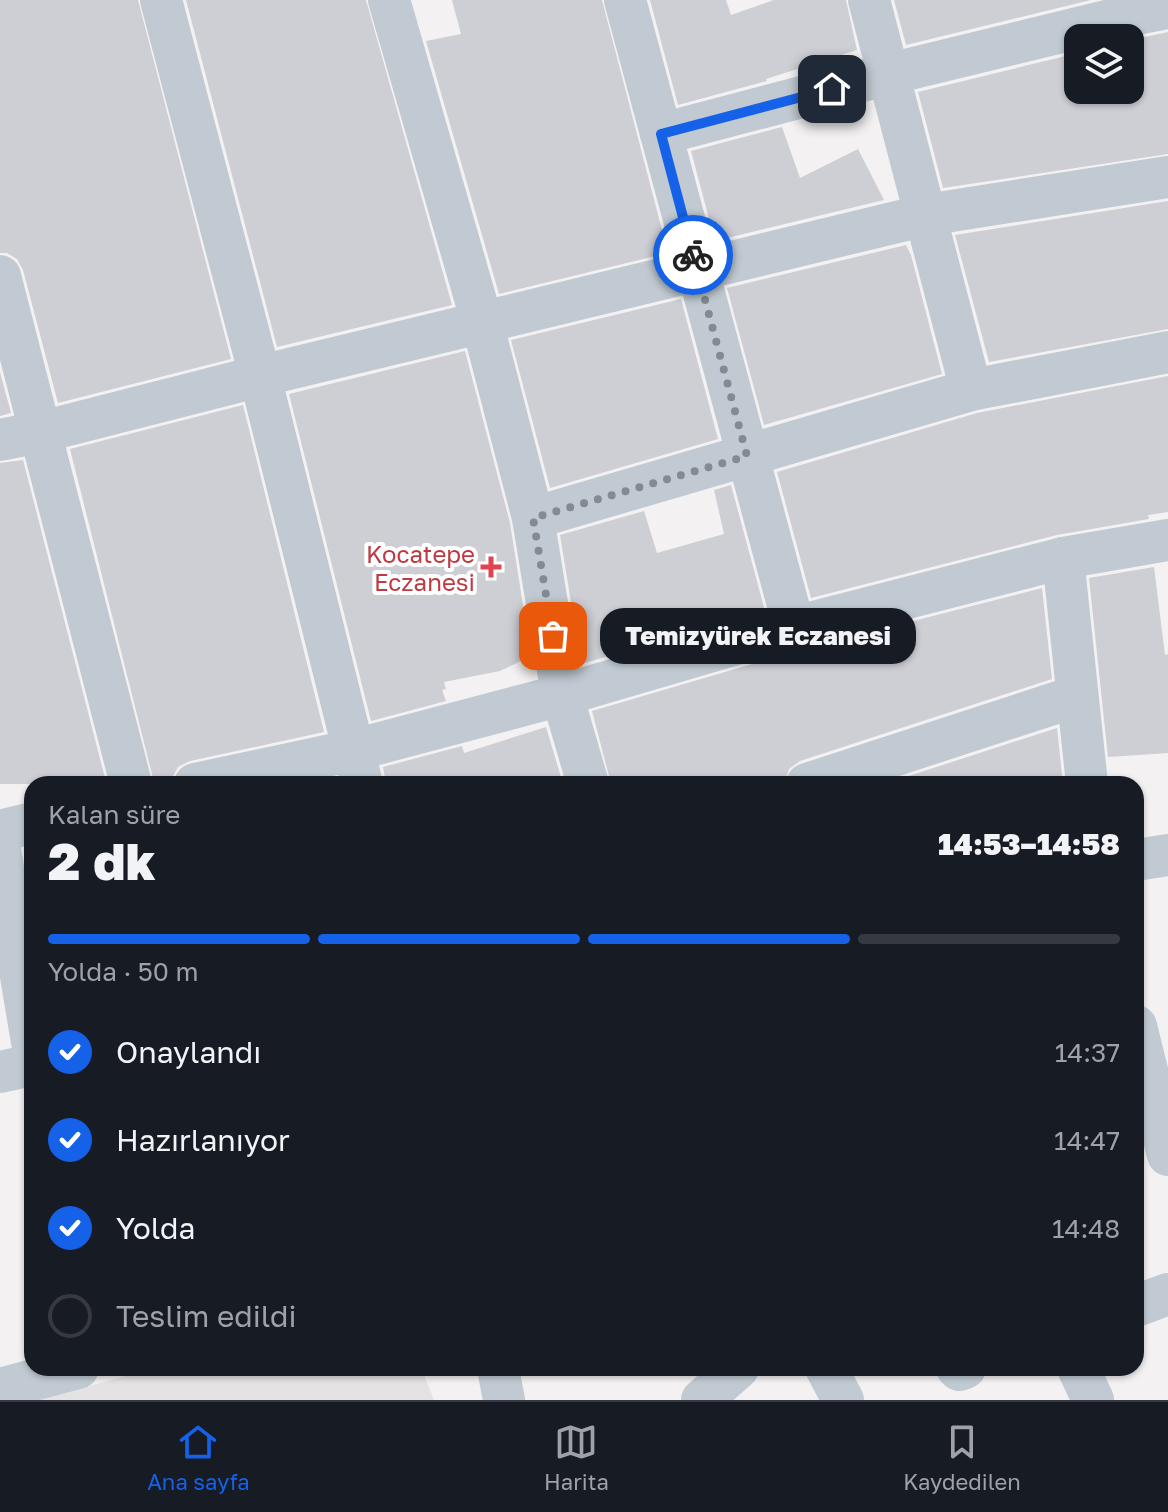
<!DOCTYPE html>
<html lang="tr">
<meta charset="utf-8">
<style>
:root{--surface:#171b24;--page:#20242c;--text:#f1f3f6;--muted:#9ea1a6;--line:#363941;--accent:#1561e8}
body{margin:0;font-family:"Golos Text",sans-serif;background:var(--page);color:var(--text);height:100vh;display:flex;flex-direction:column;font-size:30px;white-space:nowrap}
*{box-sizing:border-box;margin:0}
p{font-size:26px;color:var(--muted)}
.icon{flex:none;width:44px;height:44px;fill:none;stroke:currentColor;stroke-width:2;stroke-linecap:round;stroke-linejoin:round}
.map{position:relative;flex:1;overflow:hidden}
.side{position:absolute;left:24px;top:776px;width:1120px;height:600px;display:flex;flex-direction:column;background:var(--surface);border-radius:24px;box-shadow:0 2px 6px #0004}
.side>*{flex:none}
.fabs{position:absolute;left:1064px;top:24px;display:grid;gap:16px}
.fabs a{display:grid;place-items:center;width:80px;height:80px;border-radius:16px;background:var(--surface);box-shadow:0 2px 6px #0004;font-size:40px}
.pin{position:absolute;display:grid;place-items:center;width:68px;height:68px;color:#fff;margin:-34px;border-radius:16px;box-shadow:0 4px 12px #0006}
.courier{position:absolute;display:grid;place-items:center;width:80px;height:80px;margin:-40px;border:6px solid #1561e8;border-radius:50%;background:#fff;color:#222;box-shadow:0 2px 10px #0007}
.bubble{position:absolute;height:56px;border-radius:24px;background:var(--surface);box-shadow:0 2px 6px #0004;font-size:26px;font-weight:800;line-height:56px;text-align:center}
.head em{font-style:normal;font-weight:800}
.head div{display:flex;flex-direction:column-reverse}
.head{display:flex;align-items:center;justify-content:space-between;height:136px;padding:0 24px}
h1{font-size:52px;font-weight:800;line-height:60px}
.bar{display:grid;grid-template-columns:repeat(4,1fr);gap:12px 8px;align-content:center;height:96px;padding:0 24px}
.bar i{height:10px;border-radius:6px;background:var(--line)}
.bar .on{background:var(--accent)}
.bar p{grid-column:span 4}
ol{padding:0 24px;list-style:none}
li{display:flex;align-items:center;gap:24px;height:88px}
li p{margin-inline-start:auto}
li .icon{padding:8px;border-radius:50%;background:var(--accent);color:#fff;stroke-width:4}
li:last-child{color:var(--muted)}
li i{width:44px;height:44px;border:4px solid var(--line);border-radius:50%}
.menu{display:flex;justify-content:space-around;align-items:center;height:112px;border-top:2px solid var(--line);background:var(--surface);font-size:22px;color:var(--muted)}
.menu a{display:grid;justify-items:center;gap:4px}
.menu .on{color:var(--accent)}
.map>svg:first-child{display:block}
.education{fill:#e4e2e2}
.building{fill:#cdcfd5}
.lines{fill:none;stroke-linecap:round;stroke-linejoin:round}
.minor{stroke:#c1cad2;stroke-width:42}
.done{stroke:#848a92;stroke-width:8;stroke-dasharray:0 14.4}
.route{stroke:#1561e8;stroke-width:10}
.health-dot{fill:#e0444e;stroke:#fff;stroke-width:3}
.labels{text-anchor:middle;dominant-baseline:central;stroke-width:8;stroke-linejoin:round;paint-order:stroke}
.health-label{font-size:24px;fill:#be3a42;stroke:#fff;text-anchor:end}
</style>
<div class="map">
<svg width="1168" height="1400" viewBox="0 0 1168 1400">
<rect width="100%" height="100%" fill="#f3f1f1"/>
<!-- education -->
<path class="education" d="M155,1368h266l13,32h-395z"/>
<!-- building -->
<g class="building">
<path d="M0,0h138l93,359 -173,44 -35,-133 -6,-11 -10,-6h-7z"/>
<path d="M186,0h180l86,305 -175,42z"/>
<path d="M452,0h150l66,253 -169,41 -73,-253 35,-7z"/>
<path d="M650,0h76l5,15 43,-15h72l11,50 -91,29 1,2 -89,24z"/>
<path d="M894,0h197l-185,45z"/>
<path d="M1168,32v122l-225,34 -25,-96 160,-39v37h52v-50z"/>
<path d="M782,127l18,51 58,-29 26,51 -169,41 -24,-90z"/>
<path d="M1168,201v128l-179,33 -34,-127z"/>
<path d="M906,245l5,10 31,119 -178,51 -37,-137z"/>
<path d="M681,299l37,140 -168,49 -39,-148z"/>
<path d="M465,351l45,172 21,133 -31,15 -56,11 2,7 -4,1 4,11 -75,20 -82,-327z"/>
<path d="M0,372l11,41 -11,3z"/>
<path d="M1168,376v136l-20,3 1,4 -92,16 -246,63 -34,-126 200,-59z"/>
<path d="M243,405l81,327 -134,29 -12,6 -6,11 -18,4 -84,-333z"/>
<path d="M23,460l83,322 -8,2h-98v-321z"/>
<path d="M731,485l34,126 -184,53 -21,-129 84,-24 13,42 67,-19 -10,-44z"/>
<path d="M1154,567l11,88 3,-1v99l-60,4 -19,-179z"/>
<path d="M1042,588l10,91 -252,82 -11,8 -5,15h-173l-19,-73 208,-61z"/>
<path d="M546,727l17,57h-177l-3,-17 79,-21 2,7z"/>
<path d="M1057,728l6,56h-179z"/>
</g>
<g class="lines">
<!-- minor -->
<g class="minor">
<path d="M161,0l99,376 102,408"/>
<path d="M389,0l93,322 51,196 29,177 26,89"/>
<path d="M625,0l169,627"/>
<path d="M869,0l102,390"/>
<path d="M661,134l228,-60 242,-59 37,-7"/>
<path d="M0,276l131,508"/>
<path d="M0,440l41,-8 219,-56 666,-161 242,-38"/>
<path d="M533,518l438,-128 197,-38"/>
<path d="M1063,558l24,226"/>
<path d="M195,784l159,-34 208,-55 232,-68 269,-69 105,-18"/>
<path d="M807,784l270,-88"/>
<path d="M0,831l32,-8"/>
<path d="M0,850l32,192"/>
<path d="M1136,860l32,-5"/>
<path d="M1136,1026l32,129"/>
<path d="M0,1072l32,-7"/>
<path d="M1136,1306l32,-12"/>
<path d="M498,1368l6,32"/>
<path d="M826,1368l17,32"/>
<path d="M957,1368l2,2 6,-2"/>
<path d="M1078,1368l15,32"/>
<path d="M0,1389l78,-21"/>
<path d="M702,1400l36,-32"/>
</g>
</g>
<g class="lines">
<!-- done -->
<path class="done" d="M553,636l-20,-118 214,-62 -54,-201"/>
<!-- route -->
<path class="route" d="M693,255l-32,-121 171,-45"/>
</g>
<!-- markers -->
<path class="health-dot" d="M487 555h8v8h8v8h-8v8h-8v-8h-8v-8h8z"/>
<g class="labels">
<!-- health labels -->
<g class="health-label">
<text x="475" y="553">Kocatepe<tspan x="475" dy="28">Eczanesi</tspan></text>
</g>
</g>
</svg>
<div class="fabs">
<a><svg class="icon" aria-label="layers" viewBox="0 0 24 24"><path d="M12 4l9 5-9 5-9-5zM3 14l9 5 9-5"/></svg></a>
</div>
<div class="pin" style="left:553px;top:636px;background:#ea580c"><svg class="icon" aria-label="bag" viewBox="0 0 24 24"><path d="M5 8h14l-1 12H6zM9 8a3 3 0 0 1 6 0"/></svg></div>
<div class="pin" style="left:832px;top:89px;background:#1f2937"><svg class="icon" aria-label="home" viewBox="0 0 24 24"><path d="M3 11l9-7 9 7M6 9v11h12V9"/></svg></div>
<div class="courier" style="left:693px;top:255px"><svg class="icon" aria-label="bike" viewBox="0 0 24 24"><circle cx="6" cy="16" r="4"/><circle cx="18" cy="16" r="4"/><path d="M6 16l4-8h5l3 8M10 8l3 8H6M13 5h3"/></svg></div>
<div class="bubble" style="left:600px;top:608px;width:316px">Temizyürek Eczanesi</div>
<section class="side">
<div class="head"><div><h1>2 dk</h1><p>Kalan süre</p></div><em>14:53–14:58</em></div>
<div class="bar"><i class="on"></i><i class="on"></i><i class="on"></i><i></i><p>Yolda · 50 m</p></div>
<ol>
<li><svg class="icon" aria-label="check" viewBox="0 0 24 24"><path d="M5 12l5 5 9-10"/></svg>Onaylandı<p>14:37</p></li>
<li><svg class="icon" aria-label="check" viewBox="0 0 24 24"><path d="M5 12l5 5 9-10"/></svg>Hazırlanıyor<p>14:47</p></li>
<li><svg class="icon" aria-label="check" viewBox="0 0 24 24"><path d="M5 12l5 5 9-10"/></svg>Yolda<p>14:48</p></li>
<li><i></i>Teslim edildi</li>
</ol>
</section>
</div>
<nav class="menu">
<a class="on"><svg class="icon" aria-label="home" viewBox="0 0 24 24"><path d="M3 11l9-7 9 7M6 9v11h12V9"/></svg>Ana sayfa</a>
<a><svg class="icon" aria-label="map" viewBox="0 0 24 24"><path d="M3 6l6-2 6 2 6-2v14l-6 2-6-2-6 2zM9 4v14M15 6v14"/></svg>Harita</a>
<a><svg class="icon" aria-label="saved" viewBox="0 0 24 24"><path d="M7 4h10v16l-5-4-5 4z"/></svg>Kaydedilen</a>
</nav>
